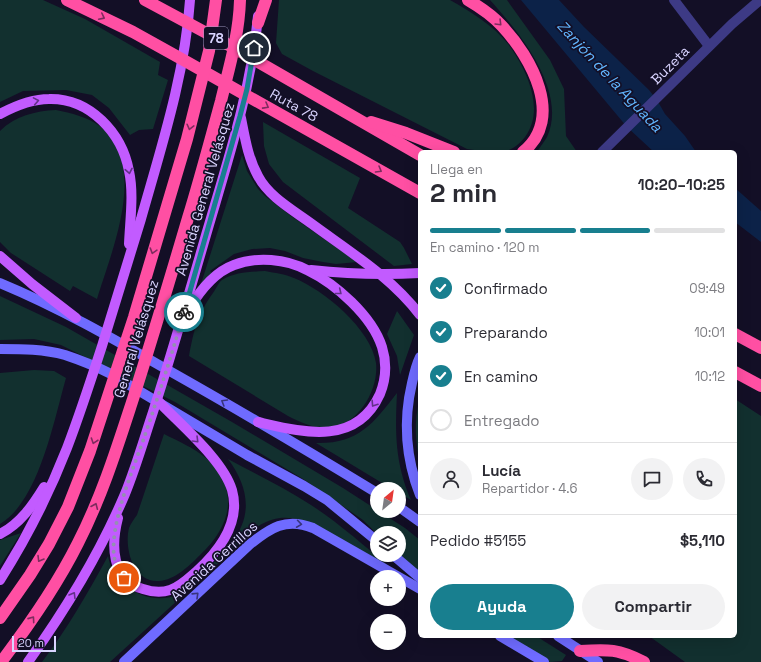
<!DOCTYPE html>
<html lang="es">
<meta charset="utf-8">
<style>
:root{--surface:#fff;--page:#f2f2f3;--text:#2b2b33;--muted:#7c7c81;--line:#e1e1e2;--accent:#187f8f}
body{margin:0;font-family:"Space Grotesk",sans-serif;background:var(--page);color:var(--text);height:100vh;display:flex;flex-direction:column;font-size:15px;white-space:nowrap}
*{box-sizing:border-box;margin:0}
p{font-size:13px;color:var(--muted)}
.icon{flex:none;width:22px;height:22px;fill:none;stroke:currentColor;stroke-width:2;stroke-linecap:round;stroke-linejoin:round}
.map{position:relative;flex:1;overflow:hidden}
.drawer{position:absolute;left:418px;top:150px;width:319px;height:488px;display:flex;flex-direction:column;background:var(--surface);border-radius:6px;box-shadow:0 4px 16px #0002}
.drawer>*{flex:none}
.needle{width:26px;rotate:29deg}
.buttons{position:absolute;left:370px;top:482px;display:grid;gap:8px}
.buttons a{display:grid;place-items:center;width:36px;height:36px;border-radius:50%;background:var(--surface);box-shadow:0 4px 16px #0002;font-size:20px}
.scale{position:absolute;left:12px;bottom:10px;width:44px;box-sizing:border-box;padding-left:4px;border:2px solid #d9d4ff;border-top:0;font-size:11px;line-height:14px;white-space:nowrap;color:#d9d4ff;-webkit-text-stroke:3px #130f26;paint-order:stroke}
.pin{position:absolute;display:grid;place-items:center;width:34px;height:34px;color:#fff;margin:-17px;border:2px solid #fff;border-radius:50%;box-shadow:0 1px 4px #0007}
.courier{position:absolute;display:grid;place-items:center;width:40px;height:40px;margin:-20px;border:3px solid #187f8f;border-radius:50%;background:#fff;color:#222;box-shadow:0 1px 5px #0007}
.headline em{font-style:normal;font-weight:700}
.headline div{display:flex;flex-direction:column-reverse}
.headline{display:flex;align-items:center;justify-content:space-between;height:68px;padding:0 12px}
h1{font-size:26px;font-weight:700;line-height:30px}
.bar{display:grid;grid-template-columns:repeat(4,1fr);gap:6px 4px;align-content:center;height:48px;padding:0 12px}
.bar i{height:5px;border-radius:3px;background:var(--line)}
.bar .on{background:var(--accent)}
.bar p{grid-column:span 4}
.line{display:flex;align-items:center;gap:10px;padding:0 12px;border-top:1px solid var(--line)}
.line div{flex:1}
.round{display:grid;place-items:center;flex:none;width:42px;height:42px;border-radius:21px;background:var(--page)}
ol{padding:0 12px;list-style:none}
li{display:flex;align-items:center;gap:12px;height:44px}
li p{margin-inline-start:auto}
li .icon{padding:4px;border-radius:50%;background:var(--accent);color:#fff;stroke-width:4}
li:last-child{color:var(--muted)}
li i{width:22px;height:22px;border:2px solid var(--line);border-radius:50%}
.button{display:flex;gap:8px;margin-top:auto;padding:8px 12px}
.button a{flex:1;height:46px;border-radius:24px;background:var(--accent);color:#fff;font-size:16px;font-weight:700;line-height:46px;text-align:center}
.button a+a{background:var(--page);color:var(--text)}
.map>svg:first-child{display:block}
.green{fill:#12302f}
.water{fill:#0c2248}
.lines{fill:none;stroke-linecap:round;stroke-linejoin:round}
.minor{stroke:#3d3a85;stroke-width:10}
.tertiary{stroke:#3d3a85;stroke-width:10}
.secondary{stroke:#6f6bff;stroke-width:10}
.primary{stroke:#c25bff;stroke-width:10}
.motorway{stroke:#ff4fa3;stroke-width:12}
.oneway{stroke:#7d2c5e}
.oneway2{stroke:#623188}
.oneway3{stroke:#38347d}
.done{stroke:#948fb3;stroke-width:4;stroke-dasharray:0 7.2}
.route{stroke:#187f8f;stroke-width:5}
.labels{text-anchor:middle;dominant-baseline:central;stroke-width:3.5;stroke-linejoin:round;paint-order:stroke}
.shield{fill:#130f26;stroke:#9e99be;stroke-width:1}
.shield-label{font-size:13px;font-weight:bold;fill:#d9d4ff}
.street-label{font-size:14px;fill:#d9d4ff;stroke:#130f26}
.water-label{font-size:15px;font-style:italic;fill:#62b6ff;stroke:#130f26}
</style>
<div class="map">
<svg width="761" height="662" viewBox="0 0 761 662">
<rect width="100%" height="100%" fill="#130f26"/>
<!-- green -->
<g class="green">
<path d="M0,0h43l42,19 75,43 -2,13 10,5 -15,49 -14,1 -9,5 -21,-27 -17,-13 -26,-5 -43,1 -23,11z"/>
<path d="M279,0h171c21,12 43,25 58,44 18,24 38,65 17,93 -5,7 -13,13 -22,15 -12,2 -25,-2 -36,-3l-154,-78 -31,-17 -6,-11z"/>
<path d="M490,0h17l43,60 14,29 2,47 11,16h-40c3,-5 7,-10 10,-15 21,-46 -28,-105 -57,-137z"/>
<path d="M56,110c15,3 32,7 45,17 48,39 10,125 -4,172l-24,-13 -3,5 -59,-38 -11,-11v-111c15,-15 35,-20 56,-21z"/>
<path d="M263,122l97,56 -12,30 52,34 4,6 8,16 -18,2 -111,-84 -14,-18 -5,-18z"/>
<path d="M242,155l5,16 11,18 7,7 26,20 66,46 -21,2 -13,-2 -20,-4 -18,-7 -15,-3 -18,1 -18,5 -24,17 2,2 -12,14z"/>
<path d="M265,271c10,2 20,3 29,7 30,12 77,51 82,85 3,26 -17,61 -44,64 -16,3 -30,-4 -44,-11l-99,-60c5,-26 8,-41 24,-63 3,-4 5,-10 9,-13 13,-8 28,-8 43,-9z"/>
<path d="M0,296l66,31 166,95 111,66 62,40 15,12v33l-21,-19v-21l-22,1 -14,-14 -60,-41 -128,-77 -114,-57 -27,-6 -34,1z"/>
<path d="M397,311l17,24 -14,40 -3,-19 -10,-22z"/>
<path d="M34,370l20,1 12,7c-12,42 -27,123 -66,146v-151z"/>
<path d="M397,393c-2,40 -2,70 14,107l-12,-7v-4h-7l-76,-46c42,1 57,-19 81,-50z"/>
<path d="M420,399v67c-4,-22 -7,-45 0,-67z"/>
<path d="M735,399l26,17v246h-76l-36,-26h86z"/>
<path d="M164,434c14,7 30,14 42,24 35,32 25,68 -6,97 -11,11 -25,25 -41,26 -26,2 -35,-33 -30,-53 2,-5 5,-9 8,-13z"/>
<path d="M228,459c28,15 57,29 83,46 28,18 53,41 79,62l-89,-47c-17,-4 -26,-3 -41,5l-150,137h-68c25,-33 46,-69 66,-106 5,30 42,52 71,38 11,-5 20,-18 29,-26 8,-8 17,-16 23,-25 23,-28 17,-57 -3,-84z"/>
<path d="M21,533l-21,33v-26z"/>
<path d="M509,636h27l30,19 -4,6 -12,1z"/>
</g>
<!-- water -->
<g class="water">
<path d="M521,0h38l25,27 65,63 8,10 8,14 20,22 11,16h-42l-27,-25z"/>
<path d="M735,188l26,23v31l-26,-20z"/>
</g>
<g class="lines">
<!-- minor -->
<path class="minor" d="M674,0l35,46"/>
<!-- tertiary -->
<path class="tertiary" d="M602,152l130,-128 28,-24"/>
<!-- secondary -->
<g class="secondary">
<path d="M0,283c58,24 112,55 166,86 71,40 142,82 211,124"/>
<path d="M0,349c22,0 44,0 65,6 15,5 30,11 44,18l138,82 57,31 23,14 50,41"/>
<path d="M420,357c-4,8 -6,17 -8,26 -9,38 -6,76 8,112"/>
<path d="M399,507l21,15"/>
<path d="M393,555l27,23"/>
<path d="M500,636l44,26"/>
<path d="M558,636l40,26"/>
<path d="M124,662l125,-117c21,-17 37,-28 64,-17l107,61"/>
</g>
<!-- primary -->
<g class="primary">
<path d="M0,114c15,-8 32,-15 49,-15 41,-1 73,34 80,72 5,23 1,49 0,73"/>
<path d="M241,118c4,20 7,40 17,58 11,21 35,34 54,48 38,28 79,53 108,91"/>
<path d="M0,256l32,28 44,34"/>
<path d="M311,270c37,4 72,5 109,3"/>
<path d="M189,309c10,-17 26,-37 45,-44 23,-9 52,-6 73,5 29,14 65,46 75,77 5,16 4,32 -2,47 -24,53 -78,38 -122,28"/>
<path d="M118,518c-7,27 -7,62 25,71 9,3 18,4 27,1 10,-3 19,-12 27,-19 23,-21 44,-49 35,-81 -9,-30 -51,-65 -73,-88"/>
<path d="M0,534c20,-10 33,-29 44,-47"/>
<path d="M0,580c26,-41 49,-86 67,-132 13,-34 24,-68 35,-102 13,-42 26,-84 39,-127 20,-71 44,-144 49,-219"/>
<path d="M28,662c38,-53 72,-109 97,-168 11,-27 19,-55 28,-82 19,-59 36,-118 53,-177 21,-72 45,-144 52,-219"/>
</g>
<!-- motorway -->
<g class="motorway">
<path d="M67,0l66,32 54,30 233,131"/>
<path d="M145,0l82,44 193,111"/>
<path d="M468,0c12,7 24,15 34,26 29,31 63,92 21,126"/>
<path d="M258,23l8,-23"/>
<path d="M371,122l35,11 48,19"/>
<path d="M735,334l26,14"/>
<path d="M735,372l26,14"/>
<path d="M0,618l30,-43 19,-31 19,-37 22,-56 44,-134 53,-178 22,-88 7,-51"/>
<path d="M580,651c28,-2 39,-2 64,11"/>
<path d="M1,662c29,-38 56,-77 77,-119 24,-47 39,-95 55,-144 19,-60 37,-120 55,-181 12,-39 22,-77 33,-117 8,-33 18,-66 19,-101"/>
</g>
</g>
<!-- one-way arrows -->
<defs><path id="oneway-chevron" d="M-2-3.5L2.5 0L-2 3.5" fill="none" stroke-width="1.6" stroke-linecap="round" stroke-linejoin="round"/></defs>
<g class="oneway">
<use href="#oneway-chevron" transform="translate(102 17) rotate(27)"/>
<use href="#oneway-chevron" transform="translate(499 23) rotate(45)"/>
<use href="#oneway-chevron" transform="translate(266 106) rotate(29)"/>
<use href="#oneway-chevron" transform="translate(190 127) rotate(104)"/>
<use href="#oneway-chevron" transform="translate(379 170) rotate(30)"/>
<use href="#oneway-chevron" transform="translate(153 251) rotate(107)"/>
<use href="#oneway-chevron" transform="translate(94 441) rotate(109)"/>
<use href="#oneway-chevron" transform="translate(95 506) rotate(-67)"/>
<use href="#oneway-chevron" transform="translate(40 559) rotate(121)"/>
<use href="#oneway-chevron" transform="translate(32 619) rotate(-55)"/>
</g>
<g class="oneway2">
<use href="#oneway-chevron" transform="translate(36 101) rotate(-10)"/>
<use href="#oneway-chevron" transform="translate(129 171) rotate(79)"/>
<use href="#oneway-chevron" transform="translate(339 292) rotate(39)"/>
<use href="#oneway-chevron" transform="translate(374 404) rotate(123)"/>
<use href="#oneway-chevron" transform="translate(196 440) rotate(45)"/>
<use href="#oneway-chevron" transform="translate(73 595) rotate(-59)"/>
</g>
<g class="oneway3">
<use href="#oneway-chevron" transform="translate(224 402) rotate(-149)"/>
<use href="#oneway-chevron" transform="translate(299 524) rotate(8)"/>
<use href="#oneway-chevron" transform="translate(196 595) rotate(-44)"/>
</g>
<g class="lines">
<!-- done -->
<path class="done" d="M124,578c-4,-7 -9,-14 -10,-22 -4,-33 20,-89 31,-121 14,-41 27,-81 39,-123"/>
<!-- route -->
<path class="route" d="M184,312l56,-196 7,-27 7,-41"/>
</g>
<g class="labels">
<!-- shield labels -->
<rect class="shield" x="204" y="27" width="24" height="22" rx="3"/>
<g class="shield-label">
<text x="216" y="38">78</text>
</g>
<!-- street labels -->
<g class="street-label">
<text transform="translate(670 65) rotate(-45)">Buzeta</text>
<text transform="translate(294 105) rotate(29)">Ruta 78</text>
<text transform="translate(205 189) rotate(-74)">Avenida General Velásquez</text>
<text transform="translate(136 339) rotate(-73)">General Velásquez</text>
<text transform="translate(214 561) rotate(-42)">Avenida Cerrillos</text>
</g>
<!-- water labels -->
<g class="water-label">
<text transform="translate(610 76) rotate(47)">Zanjón de la Aguada</text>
</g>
</g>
</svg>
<div class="buttons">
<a><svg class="needle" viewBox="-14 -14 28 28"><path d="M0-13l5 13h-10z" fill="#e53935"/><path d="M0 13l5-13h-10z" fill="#7c7c81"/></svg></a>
<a><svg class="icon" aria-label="layers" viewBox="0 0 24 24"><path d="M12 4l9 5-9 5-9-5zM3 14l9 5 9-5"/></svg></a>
<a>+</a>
<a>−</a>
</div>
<div class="scale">20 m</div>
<div class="pin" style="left:124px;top:578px;background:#ea580c"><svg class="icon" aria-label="bag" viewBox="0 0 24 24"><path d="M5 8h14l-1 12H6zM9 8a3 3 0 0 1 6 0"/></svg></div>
<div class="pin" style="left:254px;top:48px;background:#1f2937"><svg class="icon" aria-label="home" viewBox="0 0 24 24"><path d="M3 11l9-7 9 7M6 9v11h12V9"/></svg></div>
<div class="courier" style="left:184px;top:312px"><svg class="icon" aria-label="bike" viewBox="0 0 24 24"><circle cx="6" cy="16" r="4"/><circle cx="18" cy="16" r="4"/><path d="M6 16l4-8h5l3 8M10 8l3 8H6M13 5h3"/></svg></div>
<section class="drawer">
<div class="headline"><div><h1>2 min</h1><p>Llega en</p></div><em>10:20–10:25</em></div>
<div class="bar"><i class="on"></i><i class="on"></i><i class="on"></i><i></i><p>En camino · 120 m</p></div>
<ol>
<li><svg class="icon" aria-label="check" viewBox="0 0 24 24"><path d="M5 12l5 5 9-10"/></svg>Confirmado<p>09:49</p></li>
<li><svg class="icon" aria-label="check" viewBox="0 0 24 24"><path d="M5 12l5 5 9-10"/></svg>Preparando<p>10:01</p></li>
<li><svg class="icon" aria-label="check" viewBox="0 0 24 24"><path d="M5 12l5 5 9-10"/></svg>En camino<p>10:12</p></li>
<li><i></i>Entregado</li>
</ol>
<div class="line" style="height:72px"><a class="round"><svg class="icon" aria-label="person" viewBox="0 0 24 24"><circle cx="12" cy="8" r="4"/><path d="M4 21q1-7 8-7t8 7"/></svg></a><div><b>Lucía</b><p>Repartidor · 4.6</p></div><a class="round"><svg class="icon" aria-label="chat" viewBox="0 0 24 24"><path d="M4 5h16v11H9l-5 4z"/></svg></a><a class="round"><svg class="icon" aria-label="phone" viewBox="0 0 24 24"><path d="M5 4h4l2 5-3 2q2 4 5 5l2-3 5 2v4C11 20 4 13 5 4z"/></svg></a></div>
<div class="line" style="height:52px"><div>Pedido #5155</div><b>$5,110</b></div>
<div class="button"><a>Ayuda</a><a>Compartir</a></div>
</section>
</div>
